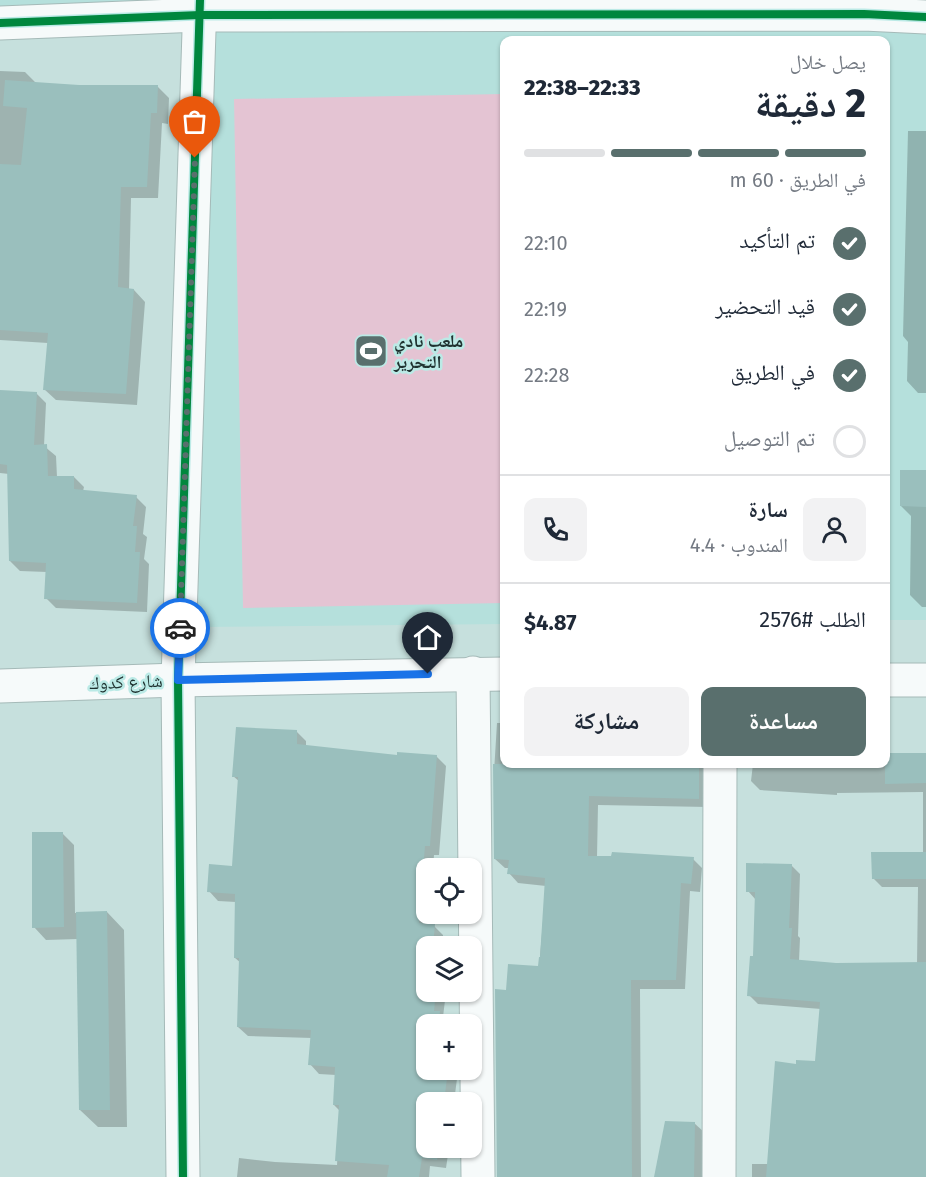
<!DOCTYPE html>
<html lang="ar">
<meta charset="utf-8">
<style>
:root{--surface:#fff;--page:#f2f2f3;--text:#1f2937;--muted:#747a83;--line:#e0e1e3;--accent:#596f6d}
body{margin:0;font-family:"Fira Sans","Noto Naskh Arabic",sans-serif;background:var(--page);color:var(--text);direction:rtl;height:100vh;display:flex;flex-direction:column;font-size:22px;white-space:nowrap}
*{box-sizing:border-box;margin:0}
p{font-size:20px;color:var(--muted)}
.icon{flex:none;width:33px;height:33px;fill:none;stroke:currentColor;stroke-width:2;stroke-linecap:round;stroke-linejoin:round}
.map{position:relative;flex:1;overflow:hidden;direction:ltr}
.sheet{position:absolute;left:500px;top:36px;width:390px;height:732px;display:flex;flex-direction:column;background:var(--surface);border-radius:12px;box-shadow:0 2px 4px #0004;direction:rtl}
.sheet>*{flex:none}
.buttons{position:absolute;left:416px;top:858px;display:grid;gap:12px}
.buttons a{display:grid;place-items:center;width:66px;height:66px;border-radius:12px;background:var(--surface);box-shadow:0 2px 4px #0004;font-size:30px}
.pin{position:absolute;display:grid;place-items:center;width:51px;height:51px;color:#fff;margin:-62px -26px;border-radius:50% 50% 50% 0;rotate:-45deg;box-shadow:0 0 6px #0007}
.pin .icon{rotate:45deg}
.courier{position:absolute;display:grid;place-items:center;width:60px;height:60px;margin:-30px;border:4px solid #1a73e8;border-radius:50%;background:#fff;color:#222;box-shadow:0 2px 8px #0007}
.headline em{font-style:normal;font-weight:800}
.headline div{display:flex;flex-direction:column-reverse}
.headline{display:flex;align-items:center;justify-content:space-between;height:102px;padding:0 24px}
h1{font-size:39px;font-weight:800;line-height:45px}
.bar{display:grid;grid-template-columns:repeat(4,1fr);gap:9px 6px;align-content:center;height:72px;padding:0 24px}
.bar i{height:8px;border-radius:4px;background:var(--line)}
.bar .active{background:var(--accent)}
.bar p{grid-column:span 4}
.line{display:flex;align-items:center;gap:15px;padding:0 24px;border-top:2px solid var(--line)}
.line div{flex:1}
.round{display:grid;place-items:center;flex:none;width:63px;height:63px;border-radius:12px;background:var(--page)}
ol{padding:0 24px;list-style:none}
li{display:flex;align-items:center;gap:18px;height:66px}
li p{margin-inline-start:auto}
li .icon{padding:6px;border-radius:50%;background:var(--accent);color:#fff;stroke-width:4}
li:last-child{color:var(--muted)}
li i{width:33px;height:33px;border:3px solid var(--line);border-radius:50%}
.cta{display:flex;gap:12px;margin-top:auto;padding:12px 24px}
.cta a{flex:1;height:69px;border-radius:12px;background:var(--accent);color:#fff;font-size:24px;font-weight:800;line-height:69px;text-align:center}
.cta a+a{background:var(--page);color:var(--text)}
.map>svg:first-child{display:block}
.built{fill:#b5e0dc}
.green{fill:#e4c4d3}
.shadow{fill:#0003}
.building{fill:#9abfbd}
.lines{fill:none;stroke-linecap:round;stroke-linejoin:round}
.street-casing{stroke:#a5bab8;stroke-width:35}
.secondary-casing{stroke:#a5bab8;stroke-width:35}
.street{stroke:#f6fafa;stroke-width:33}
.secondary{stroke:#f6fafa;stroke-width:33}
.cycleway-casing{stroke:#bbeae6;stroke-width:11}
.cycleway{stroke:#00873e;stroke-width:8}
.done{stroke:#596f6d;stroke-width:6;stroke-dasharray:0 10.8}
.route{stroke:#1a73e8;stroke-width:8}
.labels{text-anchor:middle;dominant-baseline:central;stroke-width:5;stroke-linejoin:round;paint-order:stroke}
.poi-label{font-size:18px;font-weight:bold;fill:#1f3230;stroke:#bbeae6;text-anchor:start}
.street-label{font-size:18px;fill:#1f3230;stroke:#bbeae6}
</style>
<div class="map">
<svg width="926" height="1177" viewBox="0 0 926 1177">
<rect width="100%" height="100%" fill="#c6e0dd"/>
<!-- built -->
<g class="built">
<path d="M0,0h188l-188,6z"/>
<path d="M205,0h721v620h-41v-580h-381v584l-306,3z"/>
</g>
<!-- green -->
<path class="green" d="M504,94v509l-261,5 -9,-509z"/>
<!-- shadow -->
<g class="shadow">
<path d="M0,71l25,1 12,12 42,3h79l11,11 -1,26 -6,-1 -4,75h-27l-2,92h5l11,12 -8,103 -81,-5 -12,-11 4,-46 -48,-3z"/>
<path d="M908,131h18v262h-8l-11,-12 1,-39 -5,-6z"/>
<path d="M0,391l36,2 10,10 -2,43 12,10 1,21h17l10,10 -1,4 53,6 10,10 -3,27 4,3 -3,22 5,5 -2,48 -91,-4 -10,-10 1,-26 -27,-1 -10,-10 -1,-87 -9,-1z"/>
<path d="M926,472v135h-4l-12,-12 1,-79 -10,-10z"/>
<path d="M497,723h7v41h204v43l-110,-2 -1,52 96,2 9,9 -2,24 -10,-1 -5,98h-45l1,188h-143l9,-186 32,-23 7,-82 -28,-3 -9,-10v-5h-4l-10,-9 -1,-87z"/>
<path d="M297,732l9,9v5l92,10h38l10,10 -7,89h-5l-1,13h-7v46h4l-1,11 5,1 9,9v11h-17v46h20l-3,25 5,7h-22v46l32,1 -4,31h-28v46h23l-3,20 -16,-2 -1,11h-192l2,-19 36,4 62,3 3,-54 -6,-6 2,-30 -17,-1 -9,-10 2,-26 -64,-2 -10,-9 3,-64 -6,-5 1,-56 -18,-1 -9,-10 24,-24 7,-85 -7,-6z"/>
<path d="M926,754v423h-174v-13h16l30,-99 19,-2 4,-54 -63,-5 -9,-9 5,-37 2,-58 -8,-9 43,-26 9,9 -2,62 2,2 -1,23 37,3h81l1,-77h-36l-9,-9 50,-24v-62l-86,1v2l-77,-5 -9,-9 2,-17h132v-9z"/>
<path d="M62,833l12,12 1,68 32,-1 17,18 3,197h-29l-18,-17 -2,-171 -32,1 -12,-13z"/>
<path d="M694,1123l10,9v45h-48z"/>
</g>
<!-- building -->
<g class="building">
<path d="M5,80l74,5h79l-1,28h-6l-4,74h-26l-3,100 16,2 -8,105 -83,-4 5,-57 -48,-3v-166l21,1 6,-57 -24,-2z"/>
<path d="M0,390l37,2 -3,53 13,-1 1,32h26v13l63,6 -4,31h4l-2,26h5l-3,51 -93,-4 2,-36 -37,-2 -2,-96 -7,-1z"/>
<path d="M900,470h26v37l-26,-1z"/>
<path d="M236,727l61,3v14l100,11v-3l40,3 -7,91h-5l-6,77 16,1 -2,22h-7v46h10l-2,19h6l-1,13h-13v46h22l-4,32h-18v46h13l-2,12 -15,-2 -3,19h-32l2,-12 -54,-4 4,-56h-6l2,-38 -27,-2 3,-35 -74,-3 2,-69h-5l1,-64 -28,-2 2,-28 23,2 6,-89h-6z"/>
<path d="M885,753h41v30l-41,1z"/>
<path d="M493,764h206v35l-110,-3 -1,60h23l1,-4 82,5 -3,27 -10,-1 -5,97h-45l1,197h-135l-2,-188 11,1 2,-26 30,2 1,-9h1l5,-79 -38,-4 2,-14 -15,-1z"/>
<path d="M32,832h31l1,95 -32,1z"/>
<path d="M871,852h55v27h-54z"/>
<path d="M746,863l46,1 -3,64h3l-2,31 46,4 90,-1v215h-160l9,-116 21,3v-4l19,1 5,-59 -73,-6 3,-40h3l2,-64h-9z"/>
<path d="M107,911l3,199h-31l-3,-198z"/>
<path d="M665,1121l30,1 -1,55h-40z"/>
</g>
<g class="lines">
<!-- street casing -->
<g class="street-casing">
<g id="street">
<path d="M0,23l200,-8 664,-1 62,3"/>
<path d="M473,673l5,504"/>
<path d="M183,1177l-5,-497 22,-680"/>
<path d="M719,1177l1,-413"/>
</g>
</g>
<!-- secondary casing -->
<g class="secondary-casing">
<g id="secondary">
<path d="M885,680h41"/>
<path d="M0,686l178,-6 326,-6"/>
</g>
</g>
<!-- street -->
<use href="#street" class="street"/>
<!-- secondary -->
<use href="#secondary" class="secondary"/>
<!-- cycleway casing -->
<g class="cycleway-casing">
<g id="cycleway">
<path d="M0,23l200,-8 664,-1 62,3"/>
<path d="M183,1177l-5,-497 22,-680"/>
</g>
</g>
<!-- cycleway -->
<use href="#cycleway" class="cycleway"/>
</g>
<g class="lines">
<!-- done -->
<path class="done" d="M180,628l15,-470"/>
<!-- route -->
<path class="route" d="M180,628l-2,52 250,-6"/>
</g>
<!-- icons -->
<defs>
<g id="stadium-square" transform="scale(1.725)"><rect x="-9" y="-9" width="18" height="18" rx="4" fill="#596f6d" stroke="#bbeae6"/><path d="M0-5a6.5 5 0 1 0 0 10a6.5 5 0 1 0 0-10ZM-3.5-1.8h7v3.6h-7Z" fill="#fff"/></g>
</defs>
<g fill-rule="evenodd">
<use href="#stadium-square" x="371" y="351"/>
</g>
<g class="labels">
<!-- poi labels -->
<g class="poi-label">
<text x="394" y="341">ملعب نادي<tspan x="394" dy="21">التحرير</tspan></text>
</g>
<!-- street labels -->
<g class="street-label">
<text transform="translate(126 682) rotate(-2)">شارع كدوك</text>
</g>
</g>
</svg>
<div class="buttons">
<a><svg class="icon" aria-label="locate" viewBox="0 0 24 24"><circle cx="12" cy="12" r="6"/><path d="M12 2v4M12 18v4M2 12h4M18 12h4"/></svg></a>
<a><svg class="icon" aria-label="layers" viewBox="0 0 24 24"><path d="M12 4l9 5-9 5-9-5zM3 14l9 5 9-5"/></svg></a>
<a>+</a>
<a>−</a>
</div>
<div class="pin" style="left:195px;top:158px;background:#ea580c"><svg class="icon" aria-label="bag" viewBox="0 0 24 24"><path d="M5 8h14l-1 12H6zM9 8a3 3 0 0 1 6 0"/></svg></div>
<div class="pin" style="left:428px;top:674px;background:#1f2937"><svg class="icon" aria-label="home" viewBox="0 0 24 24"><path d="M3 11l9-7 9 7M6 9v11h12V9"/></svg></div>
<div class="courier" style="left:180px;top:628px"><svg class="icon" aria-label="car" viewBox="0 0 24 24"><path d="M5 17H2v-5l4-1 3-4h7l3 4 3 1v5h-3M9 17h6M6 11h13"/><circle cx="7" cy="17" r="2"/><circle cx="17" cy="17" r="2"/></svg></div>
<section class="sheet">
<div class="headline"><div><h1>2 دقيقة</h1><p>يصل خلال</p></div><em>22:33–22:38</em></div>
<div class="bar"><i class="active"></i><i class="active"></i><i class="active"></i><i></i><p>في الطريق · 60 m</p></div>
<ol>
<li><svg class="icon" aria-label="check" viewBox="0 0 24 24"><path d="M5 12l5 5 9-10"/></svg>تم التأكيد<p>22:10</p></li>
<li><svg class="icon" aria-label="check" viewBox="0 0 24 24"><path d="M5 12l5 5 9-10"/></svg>قيد التحضير<p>22:19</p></li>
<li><svg class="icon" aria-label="check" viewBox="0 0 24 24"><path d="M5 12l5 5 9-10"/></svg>في الطريق<p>22:28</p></li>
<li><i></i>تم التوصيل</li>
</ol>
<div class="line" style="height:108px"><a class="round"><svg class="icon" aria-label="person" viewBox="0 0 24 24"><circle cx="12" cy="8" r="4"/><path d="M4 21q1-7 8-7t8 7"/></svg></a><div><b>سارة</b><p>المندوب · 4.4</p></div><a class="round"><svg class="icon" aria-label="phone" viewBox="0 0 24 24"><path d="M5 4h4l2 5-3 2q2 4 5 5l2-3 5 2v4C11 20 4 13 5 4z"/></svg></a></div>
<div class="line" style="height:78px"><div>الطلب #2576</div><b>$4.87</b></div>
<div class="cta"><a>مساعدة</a><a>مشاركة</a></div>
</section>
</div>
